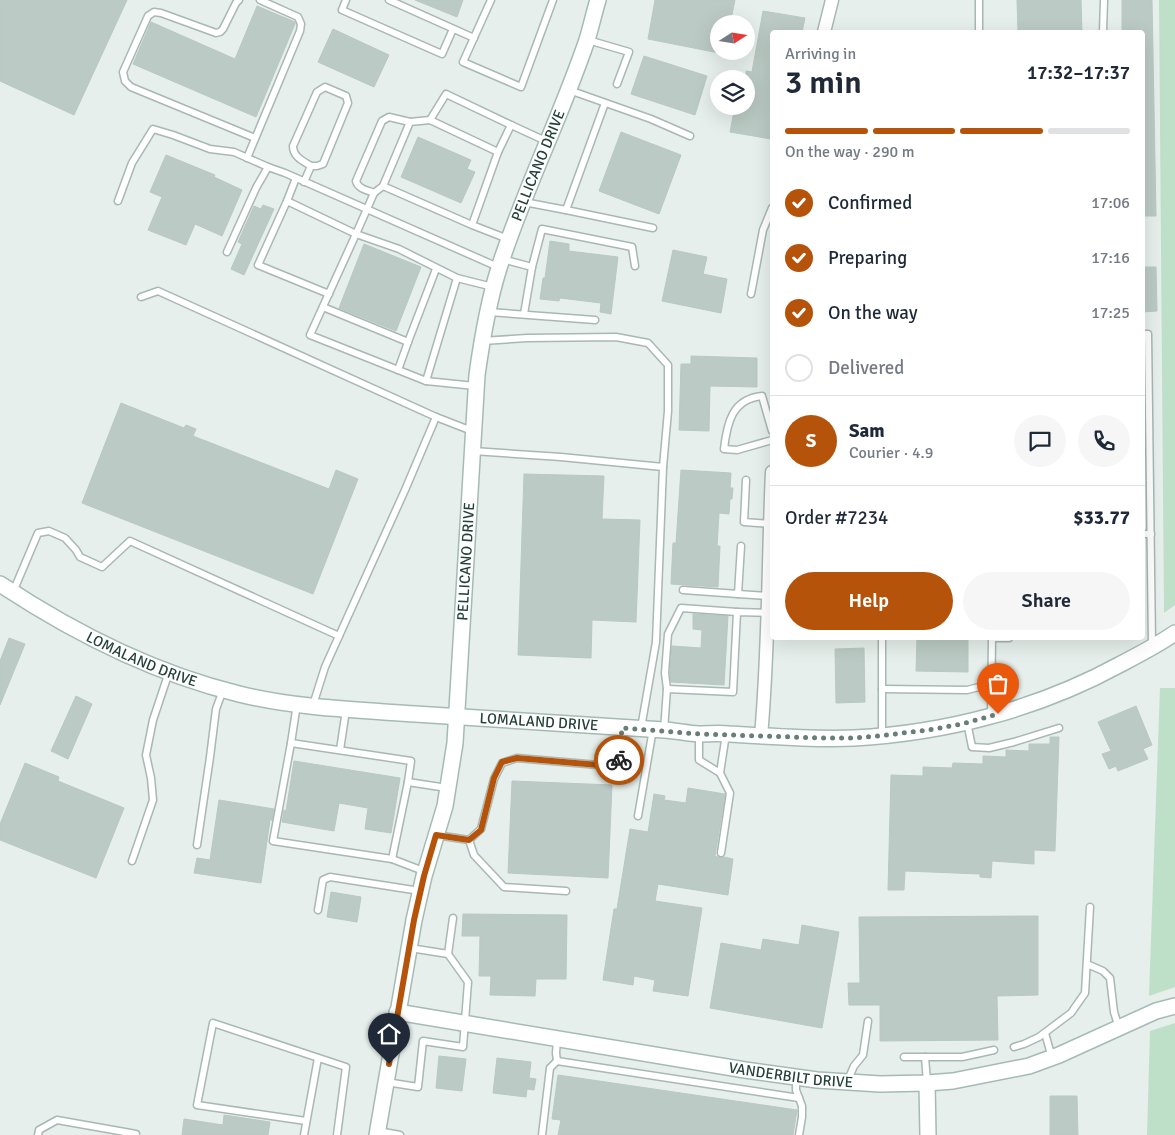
<!DOCTYPE html>
<meta charset="utf-8">
<style>
:root{--surface:#fff;--page:#f6f6f7;--text:#1f2937;--muted:#747a83;--line:#e0e1e3;--accent:#b45309}
body{margin:0;font-family:Signika,sans-serif;background:var(--page);color:var(--text);height:100vh;display:flex;flex-direction:column;font-size:19px;white-space:nowrap}
*{box-sizing:border-box;margin:0}
p{font-size:16px;color:var(--muted)}
.icon{flex:none;width:28px;height:28px;fill:none;stroke:currentColor;stroke-width:2;stroke-linecap:round;stroke-linejoin:round}
.map{position:relative;flex:1;overflow:hidden}
.drawer{position:absolute;left:770px;top:30px;width:375px;height:610px;display:flex;flex-direction:column;background:var(--surface);border-radius:5px;box-shadow:0 5px 20px #0002}
.drawer>*{flex:none}
.needle{width:32px;rotate:78deg}
.fabs{position:absolute;left:710px;top:15px;display:grid;gap:10px}
.fabs a{display:grid;place-items:center;width:45px;height:45px;border-radius:50%;background:var(--surface);box-shadow:0 5px 20px #0002;font-size:25px}
.pin{position:absolute;display:grid;place-items:center;width:42px;height:42px;color:#fff;margin:-51px -21px;border-radius:50% 50% 50% 0;rotate:-45deg;box-shadow:0 0 5px #0007}
.pin .icon{rotate:45deg}
.courier{position:absolute;display:grid;place-items:center;width:50px;height:50px;margin:-25px;border:4px solid #b45309;border-radius:50%;background:#fff;color:#222;box-shadow:0 1px 6px #0007}
.headline em{font-style:normal;font-weight:600}
.headline div{display:flex;flex-direction:column-reverse}
.headline{display:flex;align-items:center;justify-content:space-between;height:85px;padding:0 15px}
h1{font-size:32px;font-weight:600;line-height:38px}
.bar{display:grid;grid-template-columns:repeat(4,1fr);gap:8px 5px;align-content:center;height:60px;padding:0 15px}
.bar i{height:6px;border-radius:4px;background:var(--line)}
.bar .selected{background:var(--accent)}
.bar p{grid-column:span 4}
.line{display:flex;align-items:center;gap:12px;padding:0 15px;border-top:1px solid var(--line)}
.line div{flex:1}
.round{display:grid;place-items:center;flex:none;width:52px;height:52px;border-radius:26px;background:var(--page)}
ol{padding:0 15px;list-style:none}
li{display:flex;align-items:center;gap:15px;height:55px}
li p{margin-inline-start:auto}
li .icon{padding:5px;border-radius:50%;background:var(--accent);color:#fff;stroke-width:4}
li:last-child{color:var(--muted)}
li i{width:28px;height:28px;border:2px solid var(--line);border-radius:50%}
.cta{display:flex;gap:10px;margin-top:auto;padding:10px 15px}
.cta a{flex:1;height:58px;border-radius:30px;background:var(--accent);color:#fff;font-size:20px;font-weight:600;line-height:58px;text-align:center}
.cta a+a{background:var(--page);color:var(--text)}
.map>svg:first-child{display:block}
.green{fill:#bfe0c8}
.building{fill:#bbcac4;stroke:#b8c9c2}
.lines{fill:none;stroke-linecap:round;stroke-linejoin:round}
.lane-casing{stroke:#a8b8b2;stroke-width:9}
.street-casing{stroke:#a8b8b2;stroke-width:15}
.secondary-casing{stroke:#a4bbb3;stroke-width:18}
.lane{stroke:#fff;stroke-width:6}
.street{stroke:#fff;stroke-width:12}
.secondary{stroke:#fff;stroke-width:15}
.done{stroke:#687f78;stroke-width:5;stroke-dasharray:0 9}
.route{stroke:#b45309;stroke-width:6}
.labels{text-anchor:middle;dominant-baseline:central;stroke-width:4.5;stroke-linejoin:round;paint-order:stroke}
.street-label{font-size:15px;fill:#24423a;stroke:#f7fbf9}
</style>
<div class="map">
<svg width="1175" height="1135" viewBox="0 0 1175 1135">
<rect width="100%" height="100%" fill="#e6efeb"/>
<!-- green -->
<g class="green">
<path d="M1159,0h16v605l-11,8z"/>
<path d="M1160,688h15v299l-26,9z"/>
<path d="M1175,1023v112h-28l3,-104z"/>
</g>
<!-- building -->
<g class="building">
<path d="M0,0h127l-53,115 -74,-34z"/>
<path d="M415,0h48l-6,17z"/>
<path d="M655,0h80l-5,24h-11v29l-71,-14z"/>
<path d="M1017,0h64l1,32h-64z"/>
<path d="M1122,0h30l4,216h-14v-184h-20z"/>
<path d="M257,6l38,16v2l-39,93 -123,-53 18,-42 84,37z"/>
<path d="M763,11l42,7 -3,14h-30v101l-1,6 -41,-7 5,-26h11v-35l6,1z"/>
<path d="M333,29l56,26 -15,32 -56,-25z"/>
<path d="M644,56l63,20 -12,39 -64,-21z"/>
<path d="M621,132l60,23 -22,59 -60,-23z"/>
<path d="M418,137l53,23 -4,9 8,3 -14,31 -60,-26z"/>
<path d="M166,155l49,20 -1,2 28,13 -20,46 -27,-12 -9,21 -38,-15 14,-33 -12,-5z"/>
<path d="M263,205l11,4 -30,66 -13,-6 11,-25 -4,-2 16,-36 7,3z"/>
<path d="M550,241l19,3v7l49,6 -7,57 -11,-2 1,-9 -41,-5 -1,3 -19,-2 3,-21h2z"/>
<path d="M364,244l57,23 -25,64 -57,-23z"/>
<path d="M673,250l34,7 -4,17 24,5 -6,34 -59,-12z"/>
<path d="M1142,267h14l1,44 -15,1z"/>
<path d="M691,356l66,2v29l-47,-1 -1,45 -30,-1 2,-66h10z"/>
<path d="M121,403l63,25 2,-3 10,4 -3,7 136,53 7,-19 22,9 -45,115 -231,-91z"/>
<path d="M681,470l50,3 -1,15h3l-1,11h-2l-1,15 -10,-1 -2,33h3l-2,41 -47,-3 2,-41h3z"/>
<path d="M524,474l80,2 -2,43 38,1 -4,102 -44,-2 -1,38 -73,-3z"/>
<path d="M693,614l35,2 -4,69 -53,-3 -1,-9 2,-27 29,2 1,-18 -9,-1z"/>
<path d="M9,638l16,6 -25,61v-44z"/>
<path d="M917,638h51v34l-52,-1z"/>
<path d="M864,648l1,54 -29,1 -1,-54z"/>
<path d="M76,696l16,8 -24,55 -17,-8z"/>
<path d="M1136,706l16,39 -9,4 5,10 -30,12 -2,-5 -7,3 -7,-15 9,-3 -13,-29z"/>
<path d="M1050,737h9l-4,114 -21,-1v14l-42,-3 -1,17 -11,-1v-3l-75,-3 -1,19h-16l3,-115 32,1v-9l29,1 1,-5 30,1v-8l23,1v-7l23,1v-7h21z"/>
<path d="M294,761l106,17 -9,55 -26,-4 3,-21 -29,-5 -5,28 -52,-9 2,-12 2,1z"/>
<path d="M25,763l34,14 -1,4 66,27 -28,70 -96,-38v-16z"/>
<path d="M512,781l100,4 -4,93 -100,-5z"/>
<path d="M688,788l37,6 -10,62 5,2 4,-1 9,2 -5,36 -70,-11 -3,17 47,7 -14,88 -35,-5 2,-11 -21,-4 -1,9 -30,-5 11,-71h3l13,-80 18,3 6,-38 11,2 -1,4 22,3z"/>
<path d="M219,800l55,9 -2,11h-2l-9,63 -67,-10 3,-15 13,2z"/>
<path d="M331,892l30,5 -4,25 -30,-5z"/>
<path d="M463,914l104,1 -1,64h-30l-1,17 -45,-1 1,-19h-12l1,-40h-18z"/>
<path d="M1038,916v79l-41,1 1,44 -118,1v-36h-31l-1,-22h12l-1,-66z"/>
<path d="M802,925l37,7 -17,96 -112,-20 11,-65 40,7 2,-11 36,6z"/>
<path d="M439,1056l27,3 -4,32 -26,-3z"/>
<path d="M497,1058l34,4 -2,16 7,1 -2,11 -7,-1 -1,8 -33,-4z"/>
<path d="M558,1075l239,35 -4,25h-235l3,-15 -9,-1z"/>
<path d="M1050,1096h27l1,39h-28z"/>
<path d="M224,1115l46,7 -2,13h-86l2,-16 39,6z"/>
</g>
<g class="lines">
<!-- lane casing -->
<g class="lane-casing">
<g id="lane">
<path d="M239,0l-3,3 -13,26 -3,3 -4,1 -55,-20 -7,-1 -6,4 -25,56 2,9 6,6 124,51"/>
<path d="M346,0l-4,10 100,44 11,-25"/>
<path d="M389,0l85,38"/>
<path d="M491,0l-28,62 58,25 32,-87"/>
<path d="M979,0v32"/>
<path d="M1103,32l1,-32"/>
<path d="M588,40l41,12 -12,32"/>
<path d="M569,90l82,29 39,17"/>
<path d="M430,120l16,-26 65,31"/>
<path d="M498,152l13,-27 37,17"/>
<path d="M247,158l53,-127 1,-7 -3,-7 -38,-17"/>
<path d="M304,182l7,-16h6l6,-2 25,-61 -2,-7 -21,-9 -8,5 -24,54c0,11 10,15 18,20"/>
<path d="M374,193c-7,-3 -16,-4 -18,-12l26,-60 7,-4 21,5"/>
<path d="M118,201l14,-38 21,-34 20,6 37,14 24,3 34,15"/>
<path d="M287,201l9,-23"/>
<path d="M524,202l42,8 39,-107"/>
<path d="M566,210l87,18"/>
<path d="M472,225l26,-73 -68,-32 -20,2 -27,64 89,39 36,14"/>
<path d="M227,252l29,-64 12,-21 17,6 213,94"/>
<path d="M502,259l30,8 10,-38 90,18 3,19"/>
<path d="M329,294l-71,-29 29,-64 69,33 18,-41 9,-7"/>
<path d="M751,294l12,-64 9,-22"/>
<path d="M141,297l17,-6 278,126 36,14"/>
<path d="M323,307l85,35 28,-73"/>
<path d="M489,312l106,8"/>
<path d="M524,314l8,-47"/>
<path d="M1142,334h6l4,312"/>
<path d="M482,341l45,-3 89,-1 32,6 20,22v46l-5,56"/>
<path d="M398,370l10,-28"/>
<path d="M426,381l31,-103"/>
<path d="M475,386l-49,-5 -116,-46 46,-101 43,15 58,29 36,9"/>
<path d="M772,431l-10,-35c-30,3 -35,27 -38,53l13,1 35,-10"/>
<path d="M473,451l88,6 102,10 -7,175 -15,86"/>
<path d="M746,480l-2,42 27,2"/>
<path d="M1142,534h9"/>
<path d="M683,590l55,4 3,-48"/>
<path d="M13,592l25,-59 11,-2 16,7 11,12 4,7 22,10 28,-26 209,95"/>
<path d="M738,594l31,2"/>
<path d="M882,638v98"/>
<path d="M992,638h17"/>
<path d="M667,689l-2,-16 3,-39 13,-26 56,4"/>
<path d="M882,689l85,1 24,-6"/>
<path d="M297,704l-6,39 120,18 -3,21"/>
<path d="M313,705l12,-38 80,-177 31,-73"/>
<path d="M991,716l1,-78"/>
<path d="M967,722l5,25 17,1 25,-6 45,-14"/>
<path d="M664,730l3,-41 66,3 4,-80 31,1"/>
<path d="M699,735v25l21,13"/>
<path d="M291,743l-18,98 119,18"/>
<path d="M340,750l6,-40"/>
<path d="M638,816l15,-87"/>
<path d="M436,835l33,5 12,-11 13,-50 8,-16 15,-5 93,8 9,-3 3,-35"/>
<path d="M469,840l5,15 30,32 62,4"/>
<path d="M197,845l13,-88 6,-48 7,-19"/>
<path d="M721,853l9,-60 -10,-20 6,-39"/>
<path d="M132,861l21,-61 -2,-22 -5,-23 7,-35 16,-48"/>
<path d="M426,872l-34,-13 16,-77 39,6"/>
<path d="M318,910l5,-30 7,-3 90,14"/>
<path d="M410,948l38,6"/>
<path d="M1087,964l16,7 7,7 4,34 5,16"/>
<path d="M1045,1033l7,25"/>
<path d="M1014,1047l10,-3 15,-7 32,-24 14,-20 5,-86"/>
<path d="M904,1057h58l32,-7"/>
<path d="M925,1057l2,25"/>
<path d="M557,1061l242,37"/>
<path d="M557,1061l-1,-8 1,-13"/>
<path d="M796,1078v12l6,16v11l-3,18"/>
<path d="M386,1082l32,5 5,-46 40,6 5,-65 -20,-28 5,-36"/>
<path d="M847,1082l7,-16 9,-11 5,-34"/>
<path d="M306,1121l-109,-16 16,-82 133,44 -9,68"/>
<path d="M378,1131l22,4"/>
<path d="M38,1135l1,-5 18,-10 79,14v1"/>
<path d="M304,1135l14,-77"/>
<path d="M542,1135l8,-67 7,-7"/>
</g>
</g>
<!-- street casing -->
<g class="street-casing">
<g id="street">
<path d="M824,32l8,-32"/>
<path d="M761,736c8,-88 7,-176 11,-264"/>
</g>
</g>
<!-- secondary casing -->
<g class="secondary-casing">
<g id="secondary">
<path id="s1" d="M0,584c74,49 153,89 239,110 56,14 119,16 176,20 83,5 166,10 249,16 12,1 23,3 34,4 10,0 21,-1 31,0 41,2 83,6 125,4 92,-5 184,-29 265,-73 19,-10 39,-20 56,-32"/>
<path id="s2" d="M397,1012l348,58 72,10 63,4 47,-1 26,-2 76,-15 30,-11 97,-44 19,-5"/>
<path d="M927,1083l1,52"/>
<path id="s3" d="M377,1135l37,-215 10,-44 21,-70 10,-63 22,-368c5,-36 11,-72 22,-107 25,-78 62,-151 88,-228 4,-13 7,-27 11,-40"/>
</g>
</g>
<!-- lane -->
<use href="#lane" class="lane"/>
<!-- street -->
<use href="#street" class="street"/>
<!-- secondary -->
<use href="#secondary" class="secondary"/>
</g>
<g class="lines">
<!-- done -->
<path class="done" d="M619,760l3,-32 78,6 122,4h30l26,-2 50,-6 34,-6 36,-10"/>
<!-- route -->
<path class="route" d="M389,1064l25,-144 10,-44 12,-41 33,5 12,-10 13,-52 8,-16 15,-4 93,8 9,-3v-3"/>
</g>
<g class="labels">
<!-- street labels -->
<g class="street-label">
<text stroke="none"><textPath href="#s3" startOffset="988">PELLICANO DRIVE</textPath></text>
<text stroke="none"><textPath href="#s3" startOffset="582">PELLICANO DRIVE</textPath></text>
<text stroke="none"><textPath href="#s1" startOffset="161">LOMALAND DRIVE</textPath></text>
<text stroke="none"><textPath href="#s1" startOffset="566">LOMALAND DRIVE</textPath></text>
<text stroke="none"><textPath href="#s2" startOffset="399">VANDERBILT DRIVE</textPath></text>
</g>
</g>
</svg>
<div class="fabs">
<a><svg class="needle" viewBox="-14 -14 28 28"><path d="M0-13l5 13h-10z" fill="#e53935"/><path d="M0 13l5-13h-10z" fill="#747a83"/></svg></a>
<a><svg class="icon" aria-label="layers" viewBox="0 0 24 24"><path d="M12 4l9 5-9 5-9-5zM3 14l9 5 9-5"/></svg></a>
</div>
<div class="pin" style="left:998px;top:714px;background:#ea580c"><svg class="icon" aria-label="bag" viewBox="0 0 24 24"><path d="M5 8h14l-1 12H6zM9 8a3 3 0 0 1 6 0"/></svg></div>
<div class="pin" style="left:389px;top:1064px;background:#1f2937"><svg class="icon" aria-label="home" viewBox="0 0 24 24"><path d="M3 11l9-7 9 7M6 9v11h12V9"/></svg></div>
<div class="courier" style="left:619px;top:760px"><svg class="icon" aria-label="bike" viewBox="0 0 24 24"><circle cx="6" cy="16" r="4"/><circle cx="18" cy="16" r="4"/><path d="M6 16l4-8h5l3 8M10 8l3 8H6M13 5h3"/></svg></div>
<section class="drawer">
<div class="headline"><div><h1>3 min</h1><p>Arriving in</p></div><em>17:32–17:37</em></div>
<div class="bar"><i class="selected"></i><i class="selected"></i><i class="selected"></i><i></i><p>On the way · 290 m</p></div>
<ol>
<li><svg class="icon" aria-label="check" viewBox="0 0 24 24"><path d="M5 12l5 5 9-10"/></svg>Confirmed<p>17:06</p></li>
<li><svg class="icon" aria-label="check" viewBox="0 0 24 24"><path d="M5 12l5 5 9-10"/></svg>Preparing<p>17:16</p></li>
<li><svg class="icon" aria-label="check" viewBox="0 0 24 24"><path d="M5 12l5 5 9-10"/></svg>On the way<p>17:25</p></li>
<li><i></i>Delivered</li>
</ol>
<div class="line" style="height:90px"><b class="round" style="background:var(--accent);color:#fff">S</b><div><b>Sam</b><p>Courier · 4.9</p></div><a class="round"><svg class="icon" aria-label="chat" viewBox="0 0 24 24"><path d="M4 5h16v11H9l-5 4z"/></svg></a><a class="round"><svg class="icon" aria-label="phone" viewBox="0 0 24 24"><path d="M5 4h4l2 5-3 2q2 4 5 5l2-3 5 2v4C11 20 4 13 5 4z"/></svg></a></div>
<div class="line" style="height:65px"><div>Order #7234</div><b>$33.77</b></div>
<div class="cta"><a>Help</a><a>Share</a></div>
</section>
</div>
